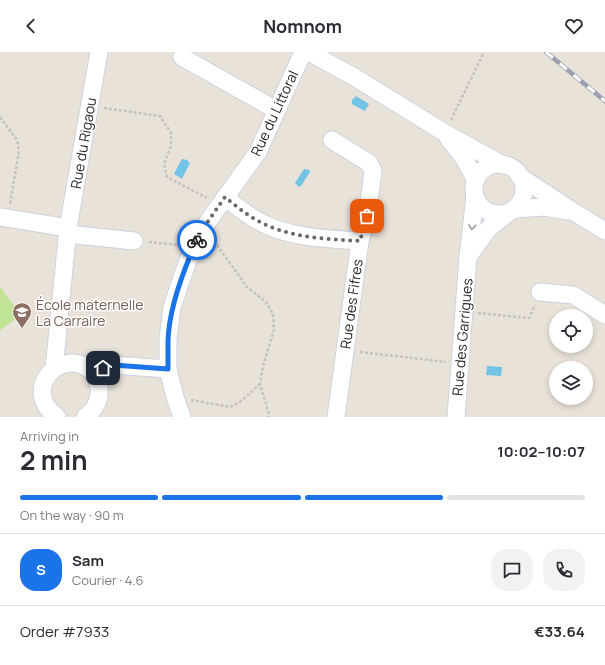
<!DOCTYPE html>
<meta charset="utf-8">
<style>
:root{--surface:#fff;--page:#f2f2f3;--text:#2b2b33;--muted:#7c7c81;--line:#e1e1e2;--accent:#1a73e8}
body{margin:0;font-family:Manrope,sans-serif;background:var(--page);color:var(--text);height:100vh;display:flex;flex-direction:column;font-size:15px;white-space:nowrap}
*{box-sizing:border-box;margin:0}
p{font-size:13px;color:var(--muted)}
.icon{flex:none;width:22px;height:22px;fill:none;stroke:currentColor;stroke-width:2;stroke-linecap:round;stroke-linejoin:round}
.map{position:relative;height:365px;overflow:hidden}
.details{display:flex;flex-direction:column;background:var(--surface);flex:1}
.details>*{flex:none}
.buttons{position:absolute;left:549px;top:257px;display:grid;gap:8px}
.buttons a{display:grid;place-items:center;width:44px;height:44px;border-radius:50%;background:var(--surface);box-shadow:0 2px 6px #0003;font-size:20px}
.pin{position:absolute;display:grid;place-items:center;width:34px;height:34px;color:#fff;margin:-17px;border-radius:8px;box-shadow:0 2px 6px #0006}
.courier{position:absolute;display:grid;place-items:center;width:40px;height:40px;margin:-20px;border:3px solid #1a73e8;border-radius:50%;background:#fff;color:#222;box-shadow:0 1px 5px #0007}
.head em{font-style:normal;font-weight:700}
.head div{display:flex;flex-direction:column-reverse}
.head{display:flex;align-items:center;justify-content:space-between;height:68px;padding:0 20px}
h1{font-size:26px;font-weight:700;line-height:30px}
.bar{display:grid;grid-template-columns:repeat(4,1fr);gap:6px 4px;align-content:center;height:48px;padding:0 20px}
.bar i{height:5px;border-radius:3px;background:var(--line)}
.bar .current{background:var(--accent)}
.bar p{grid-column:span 4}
.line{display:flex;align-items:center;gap:10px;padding:0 20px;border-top:1px solid var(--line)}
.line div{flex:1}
.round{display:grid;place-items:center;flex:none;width:42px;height:42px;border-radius:16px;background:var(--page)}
header{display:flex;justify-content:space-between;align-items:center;height:52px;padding:0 20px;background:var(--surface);font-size:18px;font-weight:700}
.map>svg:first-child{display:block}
.pitch{fill:#c0e494}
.water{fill:#71c4e6}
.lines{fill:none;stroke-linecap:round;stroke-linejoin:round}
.minor-casing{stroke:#ced1df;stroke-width:19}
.path{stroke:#c3c3c3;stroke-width:2.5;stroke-dasharray:3 2;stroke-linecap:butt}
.minor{stroke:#fff;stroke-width:17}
.rail-casing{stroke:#9c9fb0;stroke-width:4.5}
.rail{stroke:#fff;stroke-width:3;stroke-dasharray:9;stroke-linecap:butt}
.oneway{stroke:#9e9e9e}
.done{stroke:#6b6865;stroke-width:4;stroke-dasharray:0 7.2}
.route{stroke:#1a73e8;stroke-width:5}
.labels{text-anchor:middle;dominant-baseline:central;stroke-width:3;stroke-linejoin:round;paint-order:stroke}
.street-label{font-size:14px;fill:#272727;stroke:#fff}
.education-label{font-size:14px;fill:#785e54;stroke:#fff;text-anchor:start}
</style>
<header><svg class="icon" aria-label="back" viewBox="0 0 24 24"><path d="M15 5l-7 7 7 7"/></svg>Nomnom<svg class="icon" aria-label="heart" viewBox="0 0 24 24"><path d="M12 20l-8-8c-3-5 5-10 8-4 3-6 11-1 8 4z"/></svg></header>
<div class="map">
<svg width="605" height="365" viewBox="0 0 605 365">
<rect width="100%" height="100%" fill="#e9e2d9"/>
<!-- pitch -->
<path class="pitch" d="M0,235l21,28 -21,15z"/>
<!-- water -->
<g class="water">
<path d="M356,44l13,8 -4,7 -13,-7v-4z"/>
<path d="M182,107l5,1 3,3 -8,16 -8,-5z"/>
<path d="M304,117l5,1 1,2 -9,14 -2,1 -4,-4z"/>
<path d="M487,314l15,1 -1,9 -15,-1z"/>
</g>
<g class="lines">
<!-- minor casing -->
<g class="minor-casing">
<g id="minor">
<path d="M309,0l47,26 89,55 58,32"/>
<path d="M182,5l94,53"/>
<path d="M448,86l15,19 13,23"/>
<path d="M332,88l37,23 4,8 -6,45 -7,25"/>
<circle cx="499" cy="137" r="25"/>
<path d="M519,124l55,36 31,19"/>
<path d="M225,145c13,11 26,21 41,28 29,13 62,14 94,16l-24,176"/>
<path d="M515,157l29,-2 24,4"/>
<path d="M0,165l68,11"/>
<path d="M67,182l67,7"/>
<path d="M468,205l20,-28 20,-16"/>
<path d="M540,240l33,3 32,20"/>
<path d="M54,317l14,-141 31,-176"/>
<path d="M95,324l8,-8 10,-3 55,4"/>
<path d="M57,365c-39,-29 8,-73 35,-45 4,5 7,10 7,17 1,12 -4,21 -14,28"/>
<path d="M182,365l-7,-20 -7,-28v-29l4,-33 15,-44 13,-29 4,-7 54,-75 45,-100"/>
<path d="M456,365l12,-160 7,-61"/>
</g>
</g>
<!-- path -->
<g class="path">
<path d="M104,56l56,8 11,17v13l-7,18 3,13 40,21"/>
<path d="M0,65l17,23 2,11 -9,53"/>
<path d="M451,68l33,-68"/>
<path d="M214,189l33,46 19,15 7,12 1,16 -11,36 -3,18 9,30v3"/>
<path d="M149,190l31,3"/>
<path d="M478,261l51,5 6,-13"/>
<path d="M360,300l86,10"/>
<path d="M191,348l39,7 10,-5 20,-18"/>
</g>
<!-- minor -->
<use href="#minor" class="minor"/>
<!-- rail casing -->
<g class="rail-casing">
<path id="rail" d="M546,0l59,49"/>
</g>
<!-- rail -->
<use href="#rail" class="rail"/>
</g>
<!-- one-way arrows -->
<defs><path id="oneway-chevron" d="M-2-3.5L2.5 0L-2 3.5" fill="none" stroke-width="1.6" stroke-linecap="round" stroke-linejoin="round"/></defs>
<use class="oneway" href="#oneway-chevron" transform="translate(472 175) rotate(96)"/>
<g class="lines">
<!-- done -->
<path class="done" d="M197,188l7,-13 21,-30c13,11 26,21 41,28 29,13 62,14 94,16l7,-25"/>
<!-- route -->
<path class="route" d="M103,316l10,-3 55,4c0,-9 0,-19 0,-28 1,-34 15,-70 29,-101"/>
</g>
<!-- icons -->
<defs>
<g id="school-pin" transform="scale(1)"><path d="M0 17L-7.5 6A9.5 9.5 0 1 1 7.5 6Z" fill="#8d6e63" stroke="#fff"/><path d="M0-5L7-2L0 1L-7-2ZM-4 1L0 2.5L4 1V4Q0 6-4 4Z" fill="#fff"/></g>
</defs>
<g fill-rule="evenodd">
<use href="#school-pin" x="22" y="260"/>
</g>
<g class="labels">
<!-- street labels -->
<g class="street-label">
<text transform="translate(274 61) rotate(-65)">Rue du Littoral</text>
<text transform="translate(83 91) rotate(-80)">Rue du Rigaou</text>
<text transform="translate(351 252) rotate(-82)">Rue des Fifres</text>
<text transform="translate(462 285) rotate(-85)">Rue des Garrigues</text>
</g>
<!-- education labels -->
<g class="education-label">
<text x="36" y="252">École maternelle<tspan x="36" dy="16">La Carraire</tspan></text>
</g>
</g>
</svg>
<div class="buttons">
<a><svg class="icon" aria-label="locate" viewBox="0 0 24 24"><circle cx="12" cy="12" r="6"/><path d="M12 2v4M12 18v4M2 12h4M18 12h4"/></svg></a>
<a><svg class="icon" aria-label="layers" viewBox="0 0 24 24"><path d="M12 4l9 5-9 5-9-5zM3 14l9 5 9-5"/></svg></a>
</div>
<div class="pin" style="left:367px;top:164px;background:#ea580c"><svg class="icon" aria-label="bag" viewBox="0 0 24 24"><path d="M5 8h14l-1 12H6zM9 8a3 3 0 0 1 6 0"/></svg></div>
<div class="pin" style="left:103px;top:316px;background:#1f2937"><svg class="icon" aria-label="home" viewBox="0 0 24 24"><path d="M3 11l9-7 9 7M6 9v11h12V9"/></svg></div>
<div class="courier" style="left:197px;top:188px"><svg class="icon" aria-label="bike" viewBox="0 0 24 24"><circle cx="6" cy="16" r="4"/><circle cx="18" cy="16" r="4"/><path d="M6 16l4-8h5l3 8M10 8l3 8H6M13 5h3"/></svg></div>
</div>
<section class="details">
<div class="head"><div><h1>2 min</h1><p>Arriving in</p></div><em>10:02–10:07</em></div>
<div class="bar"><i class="current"></i><i class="current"></i><i class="current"></i><i></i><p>On the way · 90 m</p></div>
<div class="line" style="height:72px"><b class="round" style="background:var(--accent);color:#fff">S</b><div><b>Sam</b><p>Courier · 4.6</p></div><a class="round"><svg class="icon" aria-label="chat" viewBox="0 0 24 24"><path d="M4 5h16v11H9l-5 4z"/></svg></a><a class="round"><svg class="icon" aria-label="phone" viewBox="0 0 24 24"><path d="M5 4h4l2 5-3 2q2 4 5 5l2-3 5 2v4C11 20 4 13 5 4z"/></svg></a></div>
<div class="line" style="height:52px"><div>Order #7933</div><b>€33.64</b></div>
</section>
